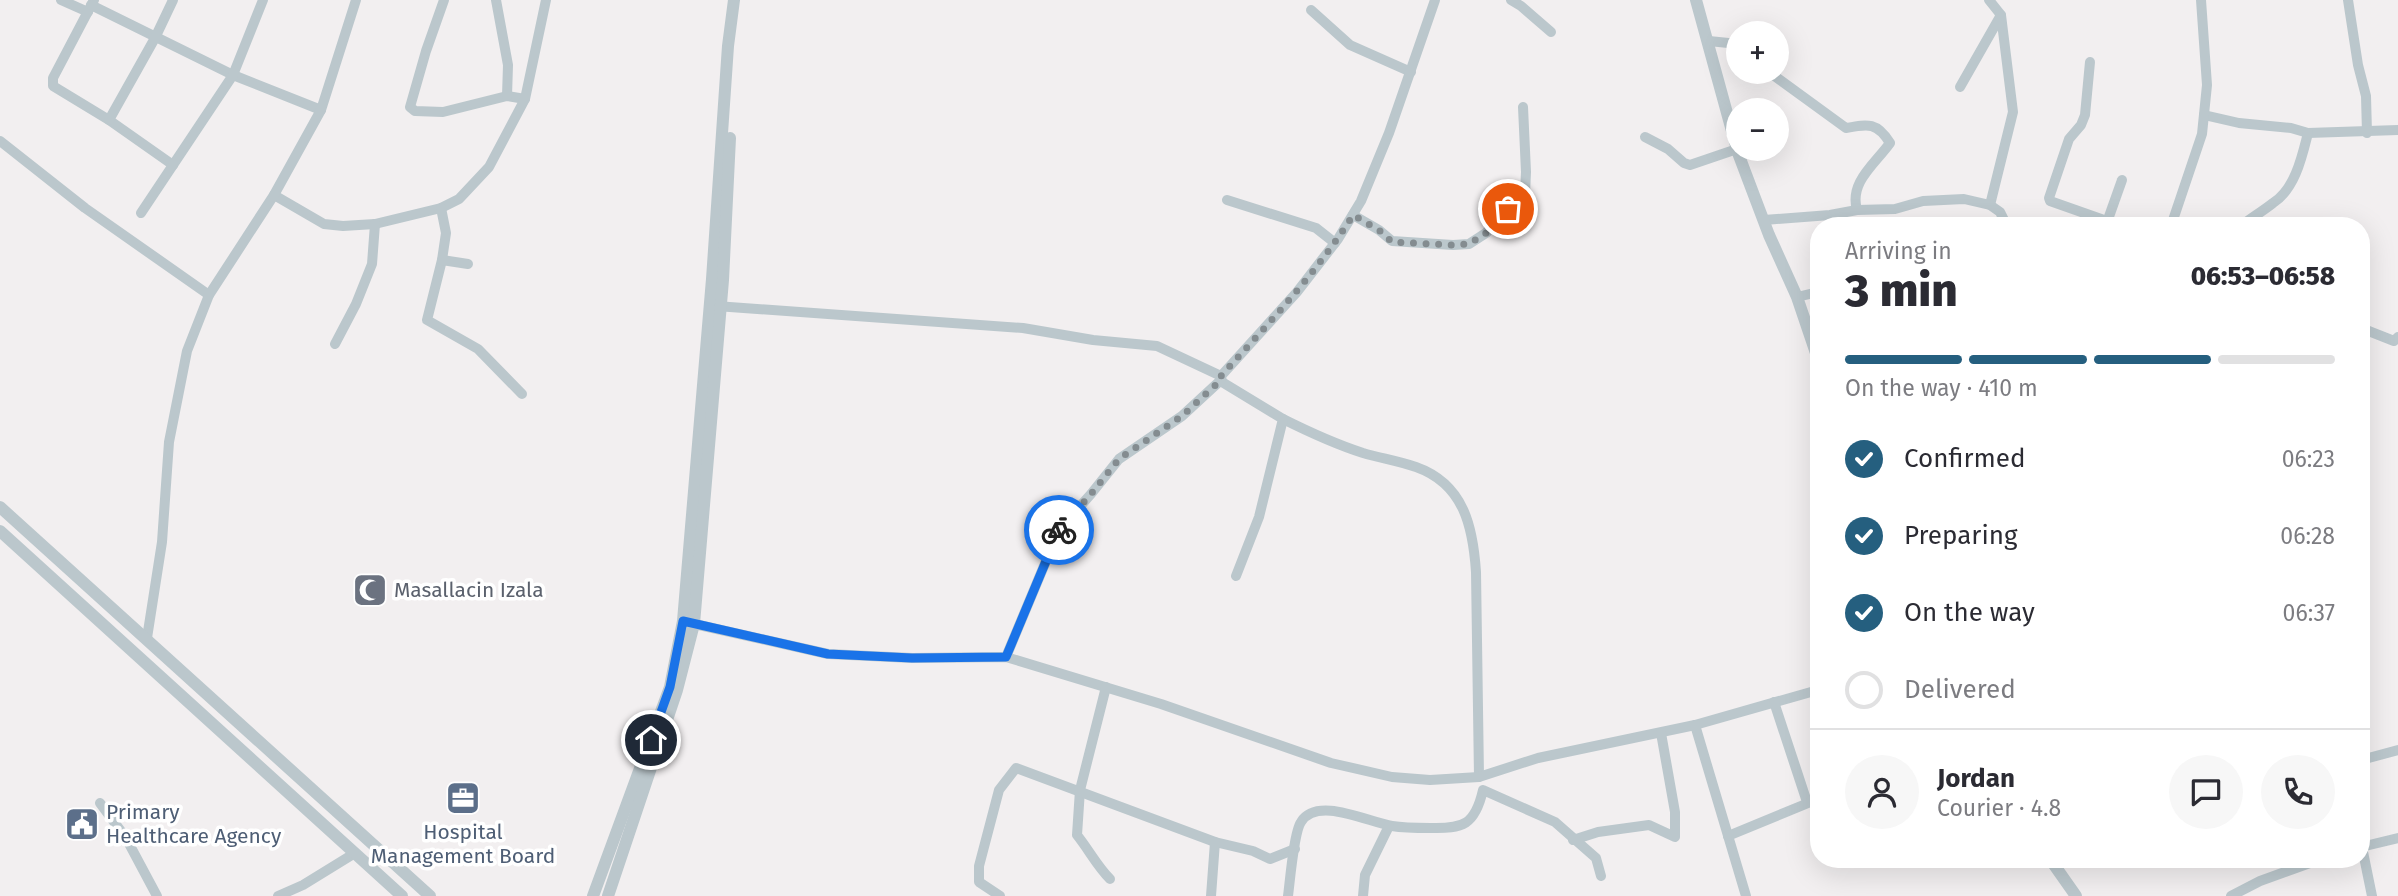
<!DOCTYPE html>
<meta charset="utf-8">
<style>
:root{--surface:#fff;--page:#f7f7f7;--text:#2b2b33;--muted:#7c7c81;--line:#e1e1e2;--accent:#255f7f}
body{margin:0;font-family:"Fira Sans",sans-serif;background:var(--page);color:var(--text);height:100vh;display:flex;flex-direction:column;font-size:26px;white-space:nowrap}
*{box-sizing:border-box;margin:0}
p{font-size:23px;color:var(--muted)}
.icon{flex:none;width:38px;height:38px;fill:none;stroke:currentColor;stroke-width:2;stroke-linecap:round;stroke-linejoin:round}
.map{position:relative;flex:1;overflow:hidden}
.drawer{position:absolute;left:1810px;top:217px;width:560px;height:651px;display:flex;flex-direction:column;background:var(--surface);border-radius:28px;box-shadow:0 7px 28px #0002}
.drawer>*{flex:none}
.buttons{position:absolute;left:1726px;top:21px;display:grid;gap:14px}
.buttons a{display:grid;place-items:center;width:63px;height:63px;border-radius:50%;background:var(--surface);box-shadow:0 7px 28px #0002;font-size:35px}
.pin{position:absolute;display:grid;place-items:center;width:60px;height:60px;color:#fff;margin:-30px;border:4px solid #fff;border-radius:50%;box-shadow:0 2px 7px #0007}
.courier{position:absolute;display:grid;place-items:center;width:70px;height:70px;margin:-35px;border:5px solid #1a73e8;border-radius:50%;background:#fff;color:#222;box-shadow:0 2px 9px #0007}
.head em{font-style:normal;font-weight:800}
.head div{display:flex;flex-direction:column-reverse}
.head{display:flex;align-items:center;justify-content:space-between;height:119px;padding:0 35px}
h1{font-size:46px;font-weight:800;line-height:52px}
.bar{display:grid;grid-template-columns:repeat(4,1fr);gap:10px 7px;align-content:center;height:84px;padding:0 35px}
.bar i{height:9px;border-radius:5px;background:var(--line)}
.bar .selected{background:var(--accent)}
.bar p{grid-column:span 4}
.line{display:flex;align-items:center;gap:18px;padding:0 35px;border-top:2px solid var(--line)}
.line div{flex:1}
.round{display:grid;place-items:center;flex:none;width:74px;height:74px;border-radius:37px;background:var(--page)}
ol{padding:0 35px;list-style:none}
li{display:flex;align-items:center;gap:21px;height:77px}
li p{margin-inline-start:auto}
li .icon{padding:7px;border-radius:50%;background:var(--accent);color:#fff;stroke-width:4}
li:last-child{color:var(--muted)}
li i{width:38px;height:38px;border:4px solid var(--line);border-radius:50%}
.map>svg:first-child{display:block}
.lines{fill:none;stroke-linecap:round;stroke-linejoin:round}
.minor{stroke:#bbc7cc;stroke-width:10}
.tertiary{stroke:#bbc7cc;stroke-width:12}
.done{stroke:#848c90;stroke-width:7;stroke-dasharray:0 12.6}
.route{stroke:#1a73e8;stroke-width:9}
.labels{text-anchor:middle;dominant-baseline:central;stroke-width:7;stroke-linejoin:round;paint-order:stroke}
.worship-label{font-size:21px;fill:#5b616d;stroke:#fff;text-anchor:start}
.service-label{font-size:21px;fill:#4e5e75;stroke:#fff;text-anchor:start}
</style>
<div class="map">
<svg width="2398" height="896" viewBox="0 0 2398 896">
<rect width="100%" height="100%" fill="#f2eff0"/>
<g class="lines">
<!-- minor -->
<g class="minor">
<path d="M61,0l27,12"/>
<path d="M94,0l-41,78v8l56,34 64,45"/>
<path d="M444,0l-18,51 -16,56 5,4 28,1 64,-16 18,3"/>
<path d="M496,0l12,65 -1,31"/>
<path d="M1511,0l10,6 30,26"/>
<path d="M1989,0l12,15"/>
<path d="M2348,0l10,65 8,31 1,37"/>
<path d="M91,5l142,70 88,35"/>
<path d="M1311,10l39,35 61,27"/>
<path d="M1709,41l29,3"/>
<path d="M2090,62l-5,53 -4,10 -12,14 -20,59 1,3 71,25"/>
<path d="M1769,72l77,56c22,-4 31,-6 44,15 -15,21 -41,39 -33,67"/>
<path d="M1960,87l41,-72 12,97 -23,93"/>
<path d="M2204,115l35,8 52,5 17,5 90,-3"/>
<path d="M109,120l46,-82 18,-38"/>
<path d="M1645,137l23,12 16,14 6,2 47,-16"/>
<path d="M0,141l85,67 124,87"/>
<path d="M274,195l50,29 19,2 32,-2 66,-16 18,-9 30,-32 36,-68 21,-99"/>
<path d="M1227,200l89,28 19,15"/>
<path d="M441,208l5,25 -4,27 -15,60 51,29 44,45"/>
<path d="M141,213l92,-138 30,-75"/>
<path d="M1353,215l26,15 13,11 61,4 16,-1 17,-11 22,-24 17,-15 1,-22 -3,-65"/>
<path d="M1764,220l66,-5 27,-5 38,-1 28,-8 41,-2 26,6 10,7 7,14"/>
<path d="M2106,225l16,-45"/>
<path d="M2171,226l31,-92 5,-49 -6,-85"/>
<path d="M2241,226c10,-8 22,-15 32,-23 22,-14 29,-46 35,-70"/>
<path d="M442,260l26,4"/>
<path d="M1797,297l21,-5"/>
<path d="M716,306l307,22 70,12 64,6 64,30"/>
<path d="M2361,328l33,13 4,-4"/>
<path d="M335,344l21,-40 16,-40 3,-40"/>
<path d="M1283,419c26,13 52,25 80,34 17,5 35,8 53,14 48,17 57,60 60,105l3,205"/>
<path d="M1236,576l23,-59 24,-98 -61,-37 -1,-6 76,-84 41,-53 23,-38 28,-68 46,-133"/>
<path d="M690,623l138,31 84,4 94,-1 155,47 170,59 61,14 38,3 49,-3 59,-19 157,-33 123,-35"/>
<path d="M147,638l15,-96 7,-100 18,-91 22,-56 65,-100 47,-85 35,-110"/>
<path d="M1006,657l53,-127 32,-36 28,-35 63,-43 39,-36"/>
<path d="M1106,687l-26,103 -3,45c12,15 20,31 33,44"/>
<path d="M1774,702l33,100"/>
<path d="M1695,725l51,171"/>
<path d="M2361,760l37,-10"/>
<path d="M100,803l26,35 31,58"/>
<path d="M1728,836l90,-37"/>
<path d="M1573,840l25,-8 51,-7 26,12v-25l-14,-79"/>
<path d="M2361,847l37,-9"/>
<path d="M2362,847l10,49"/>
<path d="M278,896l25,-11 52,-32"/>
<path d="M1000,896l-21,-14v-16l20,-76 17,-22 199,74 38,9 17,8 25,-10"/>
<path d="M1211,896l4,-54"/>
<path d="M1288,896c2,-15 6,-64 13,-74 16,-26 67,0 91,4 12,2 25,2 38,2 33,1 45,-3 53,-38l72,32 41,36 5,18"/>
<path d="M1363,896l2,-21 24,-49"/>
<path d="M2231,896l29,-15 61,-22"/>
</g>
<!-- tertiary -->
<g class="tertiary">
<path d="M1696,0l42,153 31,82 28,62 21,62"/>
<path d="M0,507l430,389"/>
<path d="M0,531l402,365"/>
<path d="M2050,859l26,37"/>
<path d="M593,896l77,-209 13,-66 29,-342 16,-233 6,-46"/>
<path d="M608,896l69,-206 17,-66 29,-344 7,-142"/>
</g>
</g>
<g class="lines">
<!-- done -->
<path class="done" d="M1059,530l32,-36 28,-35 63,-43 39,-36v-4c46,-51 95,-102 132,-161l26,15 13,12 61,3 16,-1 17,-11 22,-24"/>
<!-- route -->
<path class="route" d="M651,740l19,-53 13,-66 145,33 84,4 94,-1 53,-127"/>
</g>
<!-- icons -->
<defs>
<g id="mosque-square" transform="scale(1.75)"><rect x="-9" y="-9" width="18" height="18" rx="4" fill="#6b7280" stroke="#fff"/><path d="M3.5-4.9A6 6 0 1 0 3.5 4.9A5 5 0 1 1 3.5-4.9Z" fill="#fff"/></g>
<g id="office-square" transform="scale(1.75)"><rect x="-9" y="-9" width="18" height="18" rx="4" fill="#5c6f8a" stroke="#fff"/><path d="M-6-3h4V-5.5h4V-3h4V5H-6ZM-1-4.5V-3h2v-1.5ZM-6 0V1H6V0Z" fill="#fff"/></g>
<g id="civic-square" transform="scale(1.75)"><rect x="-9" y="-9" width="18" height="18" rx="4" fill="#5c6f8a" stroke="#fff"/><path d="M-.6-6.5H3V-4.5H.6V-3L4-1V1h2V6H-6V1h2V-1L-.6-3ZM-1.2 2.5V6h2.4V2.5Z" fill="#fff"/></g>
</defs>
<g fill-rule="evenodd">
<use href="#mosque-square" x="370" y="590"/>
<use href="#office-square" x="463" y="798"/>
<use href="#civic-square" x="82" y="824"/>
</g>
<g class="labels">
<!-- worship labels -->
<g class="worship-label">
<text x="394" y="590">Masallacin Izala</text>
</g>
<!-- service labels -->
<g class="service-label">
<text x="106" y="812">Primary<tspan x="106" dy="24">Healthcare Agency</tspan></text>
<text x="463" y="832" text-anchor="middle">Hospital<tspan x="463" dy="24">Management Board</tspan></text>
</g>
</g>
</svg>
<div class="buttons">
<a>+</a>
<a>−</a>
</div>
<div class="pin" style="left:1508px;top:209px;background:#ea580c"><svg class="icon" aria-label="bag" viewBox="0 0 24 24"><path d="M5 8h14l-1 12H6zM9 8a3 3 0 0 1 6 0"/></svg></div>
<div class="pin" style="left:651px;top:740px;background:#1f2937"><svg class="icon" aria-label="home" viewBox="0 0 24 24"><path d="M3 11l9-7 9 7M6 9v11h12V9"/></svg></div>
<div class="courier" style="left:1059px;top:530px"><svg class="icon" aria-label="bike" viewBox="0 0 24 24"><circle cx="6" cy="16" r="4"/><circle cx="18" cy="16" r="4"/><path d="M6 16l4-8h5l3 8M10 8l3 8H6M13 5h3"/></svg></div>
<section class="drawer">
<div class="head"><div><h1>3 min</h1><p>Arriving in</p></div><em>06:53–06:58</em></div>
<div class="bar"><i class="selected"></i><i class="selected"></i><i class="selected"></i><i></i><p>On the way · 410 m</p></div>
<ol>
<li><svg class="icon" aria-label="check" viewBox="0 0 24 24"><path d="M5 12l5 5 9-10"/></svg>Confirmed<p>06:23</p></li>
<li><svg class="icon" aria-label="check" viewBox="0 0 24 24"><path d="M5 12l5 5 9-10"/></svg>Preparing<p>06:28</p></li>
<li><svg class="icon" aria-label="check" viewBox="0 0 24 24"><path d="M5 12l5 5 9-10"/></svg>On the way<p>06:37</p></li>
<li><i></i>Delivered</li>
</ol>
<div class="line" style="height:126px"><a class="round"><svg class="icon" aria-label="person" viewBox="0 0 24 24"><circle cx="12" cy="8" r="4"/><path d="M4 21q1-7 8-7t8 7"/></svg></a><div><b>Jordan</b><p>Courier · 4.8</p></div><a class="round"><svg class="icon" aria-label="chat" viewBox="0 0 24 24"><path d="M4 5h16v11H9l-5 4z"/></svg></a><a class="round"><svg class="icon" aria-label="phone" viewBox="0 0 24 24"><path d="M5 4h4l2 5-3 2q2 4 5 5l2-3 5 2v4C11 20 4 13 5 4z"/></svg></a></div>
</section>
</div>
